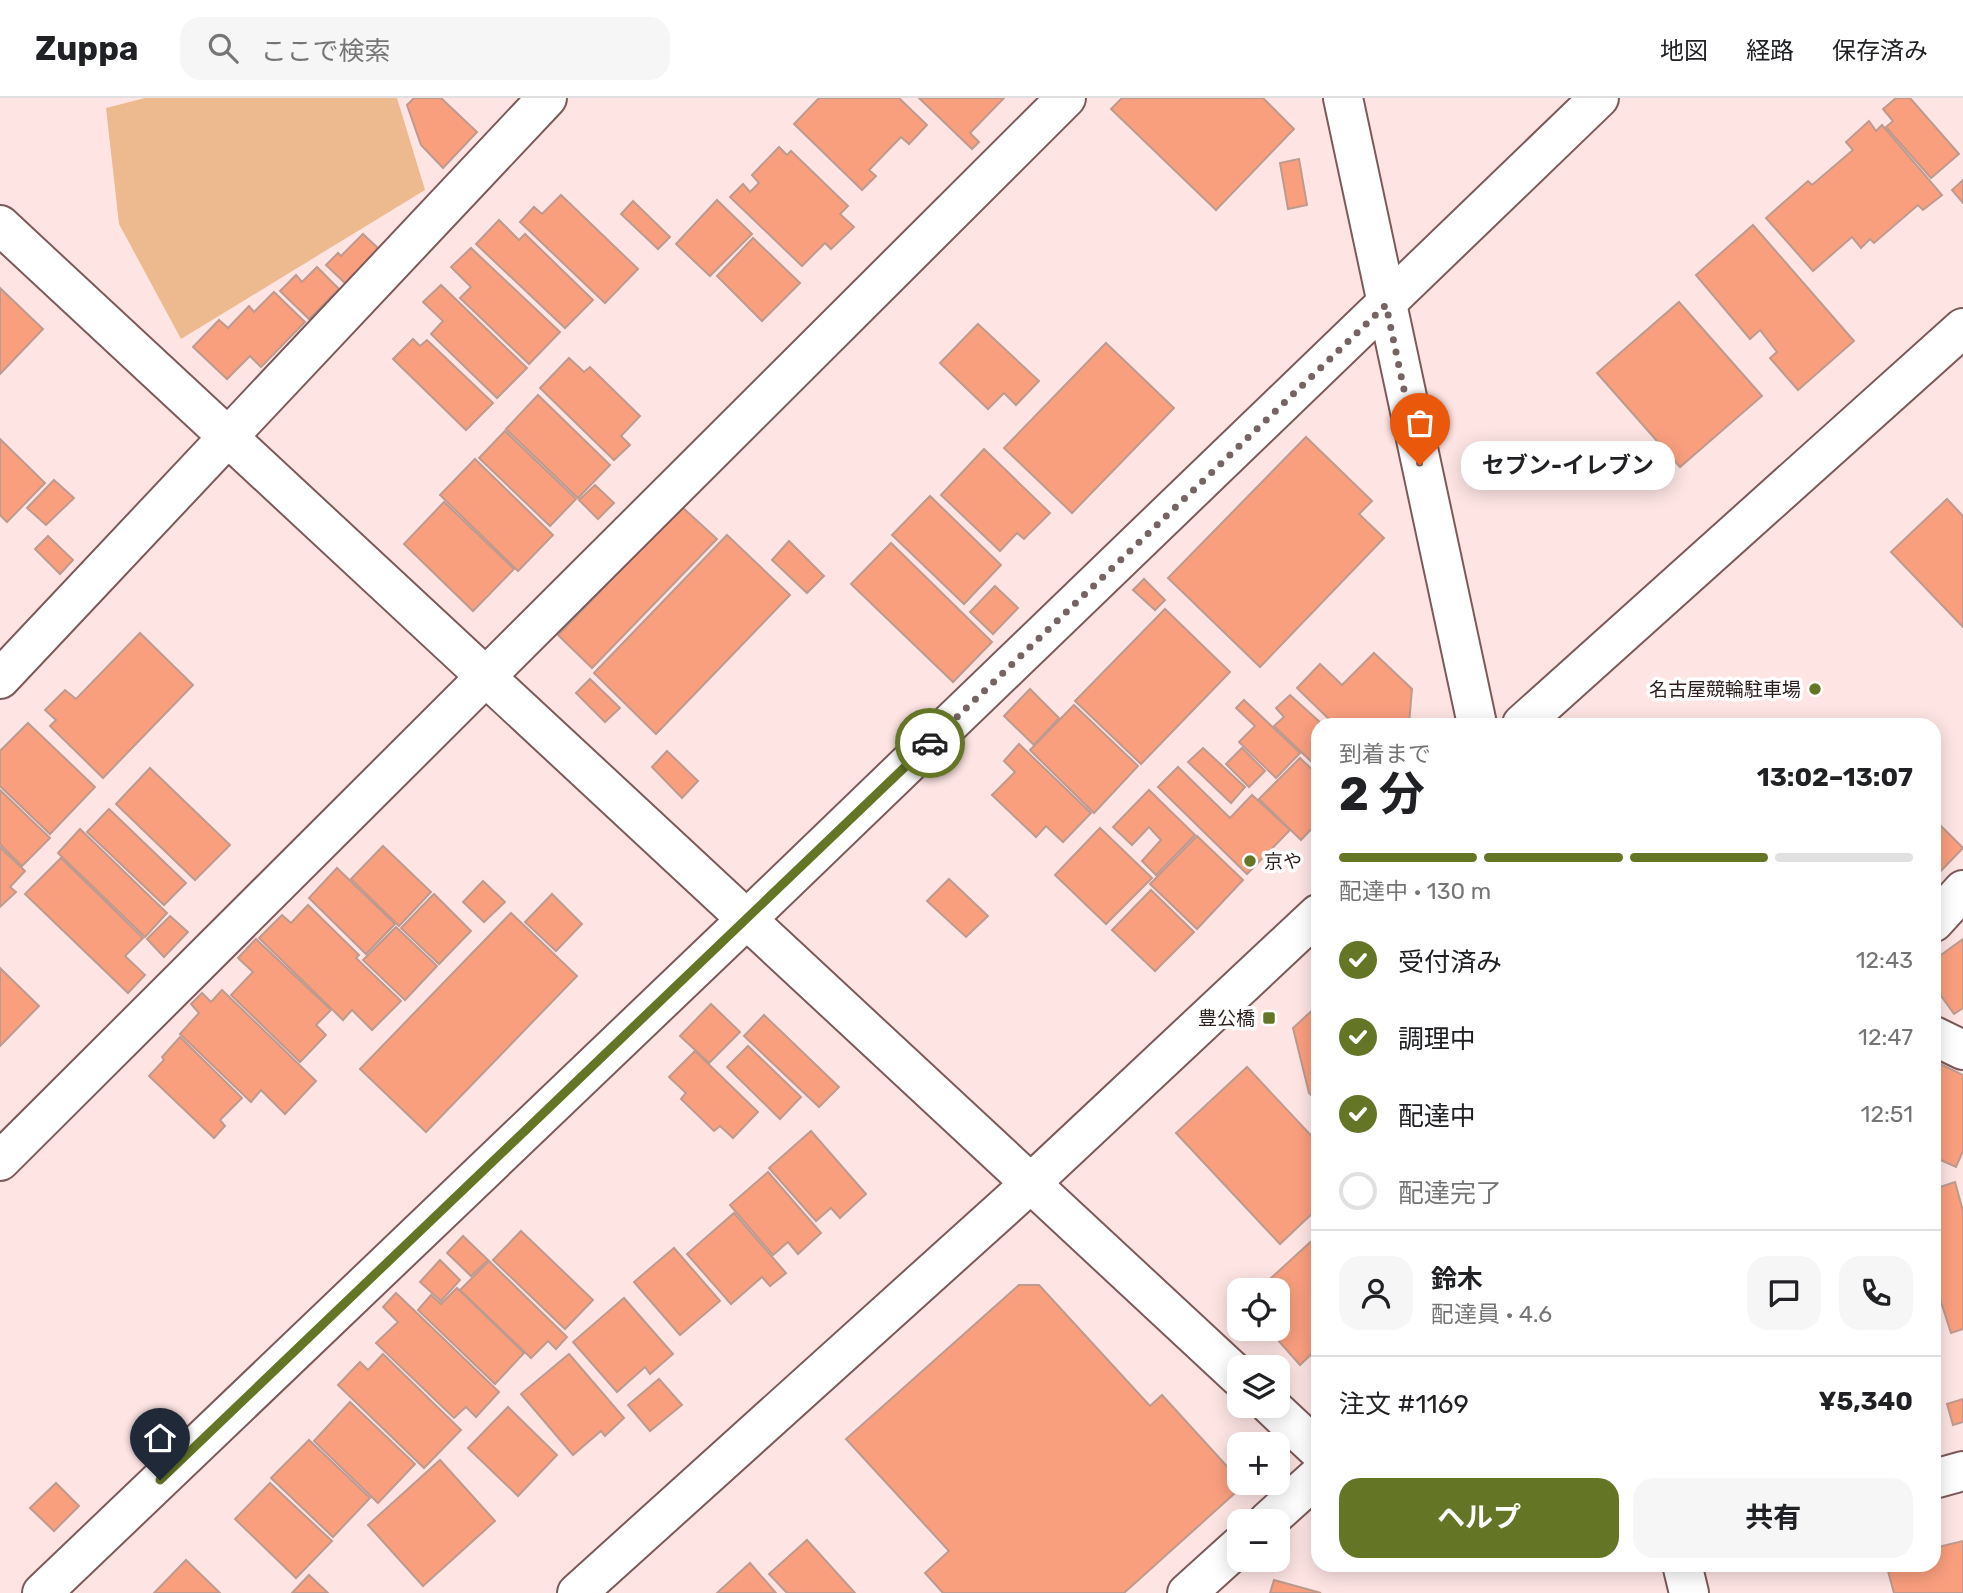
<!DOCTYPE html>
<html lang="ja">
<meta charset="utf-8">
<style>
:root{--surface:#fff;--page:#f6f6f6;--text:#202124;--muted:#757577;--line:#e0e0e0;--accent:#647625}
body{margin:0;font-family:Rubik,"Noto Sans JP",sans-serif;background:var(--page);color:var(--text);height:100vh;display:flex;flex-direction:column;font-size:26px;white-space:nowrap}
*{box-sizing:border-box;margin:0}
p{font-size:23px;color:var(--muted)}
.icon{flex:none;width:38px;height:38px;fill:none;stroke:currentColor;stroke-width:2;stroke-linecap:round;stroke-linejoin:round}
.map{position:relative;flex:1;overflow:hidden}
.details{position:absolute;left:1311px;top:620px;width:630px;height:854px;display:flex;flex-direction:column;background:var(--surface);border-radius:21px;box-shadow:0 4px 18px #0003}
.details>*{flex:none}
.tools{position:absolute;left:1227px;top:1180px;display:grid;gap:14px}
.tools a{display:grid;place-items:center;width:63px;height:63px;border-radius:14px;background:var(--surface);box-shadow:0 4px 18px #0003;font-size:35px}
.pin{position:absolute;display:grid;place-items:center;width:60px;height:60px;color:#fff;margin:-72px -30px;border-radius:50% 50% 50% 0;rotate:-45deg;box-shadow:0 0 7px #0007}
.pin .icon{rotate:45deg}
.courier{position:absolute;display:grid;place-items:center;width:70px;height:70px;margin:-35px;border:5px solid #647625;border-radius:50%;background:#fff;color:#222;box-shadow:0 2px 9px #0007}
.bubble{position:absolute;height:49px;border-radius:21px;background:var(--surface);box-shadow:0 4px 18px #0003;font-size:23px;font-weight:700;line-height:49px;text-align:center}
.headline em{font-style:normal;font-weight:700}
.headline div{display:flex;flex-direction:column-reverse}
.headline{display:flex;align-items:center;justify-content:space-between;height:119px;padding:0 28px}
h1{font-size:46px;font-weight:700;line-height:52px}
.bar{display:grid;grid-template-columns:repeat(4,1fr);gap:10px 7px;align-content:center;height:84px;padding:0 28px}
.bar i{height:9px;border-radius:5px;background:var(--line)}
.bar .selected{background:var(--accent)}
.bar p{grid-column:span 4}
.line{display:flex;align-items:center;gap:18px;padding:0 28px;border-top:2px solid var(--line)}
.line div{flex:1}
.round{display:grid;place-items:center;flex:none;width:74px;height:74px;border-radius:21px;background:var(--page)}
ol{padding:0 28px;list-style:none}
li{display:flex;align-items:center;gap:21px;height:77px}
li p{margin-inline-start:auto}
li .icon{padding:7px;border-radius:50%;background:var(--accent);color:#fff;stroke-width:4}
li:last-child{color:var(--muted)}
li i{width:38px;height:38px;border:4px solid var(--line);border-radius:50%}
.primary-button{display:flex;gap:14px;margin-top:auto;padding:14px 28px}
.primary-button a{flex:1;height:80px;border-radius:21px;background:var(--accent);color:#fff;font-size:28px;font-weight:700;line-height:80px;text-align:center}
.primary-button a+a{background:var(--page);color:var(--text)}
header{display:flex;align-items:center;gap:42px;box-sizing:border-box;height:98px;padding:0 35px;background:var(--surface);border-bottom:2px solid var(--line)}
header strong{font-size:33px}
nav{display:flex;gap:38px;margin-inline-start:auto;font-size:24px}
.search{width:490px;height:63px;background:var(--page);display:flex;align-items:center;gap:18px;box-sizing:border-box;padding:0 24px;border-radius:21px;color:var(--muted);font-size:26px}
.map>svg:first-child{display:block}
.green{fill:#edb98e}
.building{fill:#fa9f7e;stroke:#be9a8e;stroke-width:2}
.lines{fill:none;stroke-linecap:round;stroke-linejoin:round}
.minor-casing{stroke:#7d5a59;stroke-width:42}
.tertiary-casing{stroke:#7d5a59;stroke-width:42}
.minor{stroke:#fff;stroke-width:38}
.tertiary{stroke:#fff;stroke-width:38}
.done{stroke:#766463;stroke-width:7;stroke-dasharray:0 12.6}
.route{stroke:#647625;stroke-width:9}
.poi-dot{fill:#647625;stroke:#fff;stroke-width:2.5}
.labels{text-anchor:middle;dominant-baseline:central;stroke-width:7;stroke-linejoin:round;paint-order:stroke}
.poi-label{font-size:19px;fill:#2d1f1e;stroke:#fff;text-anchor:end}
</style>
<header>
<strong>Zuppa</strong>
<div class="search"><svg class="icon" aria-label="search" viewBox="0 0 24 24"><circle cx="10" cy="10" r="6"/><path d="M15 15l6 6"/></svg>ここで検索</div>
<nav><a>地図</a><a>経路</a><a>保存済み</a></nav>
</header>
<div class="map">
<svg width="1963" height="1495" viewBox="0 0 1963 1495">
<rect width="100%" height="100%" fill="#fee5e4"/>
<!-- green -->
<path class="green" d="M145,0h252l28,92 -244,149 -62,-115 -13,-116z"/>
<!-- building -->
<g class="building">
<path d="M414,0h27l36,34 -34,36 -22,-23 -14,-40z"/>
<path d="M819,0h80l28,27 -18,19 -8,-7 -32,33 7,6 -14,14 -68,-66z"/>
<path d="M919,0h85l-34,35 9,9 -7,7z"/>
<path d="M1122,0h141l31,31 -78,81 -105,-101z"/>
<path d="M1896,0h14l49,56 -28,24 -45,-51 7,-6 -10,-12z"/>
<path d="M1869,23l7,10 6,-6 60,70 -19,15 -5,-5 -44,38 -4,-4 -9,9 -9,-11 -39,34 -47,-53 42,-37 4,4 41,-35 -7,-8z"/>
<path d="M779,49l8,8 4,-4 57,55 -8,8 14,13 -23,22 -6,-6 -23,23 -72,-69 13,-13 7,8 9,-9 -7,-8z"/>
<path d="M1299,61l8,46 -19,4 -8,-46z"/>
<path d="M1963,82v23l-11,-13z"/>
<path d="M561,97l77,74 -33,34 -85,-81 14,-15 8,7z"/>
<path d="M717,102l35,34 -42,42 -34,-32z"/>
<path d="M633,103l37,36 -12,12 -37,-35z"/>
<path d="M499,122l20,20 6,-6 68,66 -28,28 -89,-84z"/>
<path d="M1753,127l101,116 -56,49 -28,-32 7,-6 -17,-22 -10,9 -54,-64z"/>
<path d="M363,136l16,15 -33,35 -20,-19 12,-12 3,3z"/>
<path d="M753,140l47,45 -38,38 -45,-45z"/>
<path d="M471,150l89,84 -31,32 -69,-66 11,-11 -20,-20z"/>
<path d="M317,169l22,22 -30,30 -29,-28 16,-16 6,7z"/>
<path d="M441,187l86,83 -30,30 -66,-64 12,-13 -20,-19z"/>
<path d="M0,190l43,41 -43,45z"/>
<path d="M274,194l31,30 -44,45 -11,-11 -23,23 -34,-32 26,-27 9,8 21,-22 5,6z"/>
<path d="M1679,204l83,94 -82,71 -83,-94z"/>
<path d="M978,226l61,57 -23,24 -12,-12 -16,16 -48,-46z"/>
<path d="M413,241l7,7 7,-6 66,63 -27,27 -73,-71z"/>
<path d="M1106,245l68,65 -102,105 -68,-65z"/>
<path d="M569,260l15,14 6,-5 50,49 -19,20 9,9 -16,15 -74,-72z"/>
<path d="M538,297l72,70 -32,33 -72,-69z"/>
<path d="M505,333l71,68 -26,27 -71,-68z"/>
<path d="M1306,339l66,64 -13,13 25,24 -124,129 -92,-89z"/>
<path d="M0,341l45,44 -38,39 -7,-7z"/>
<path d="M984,351l66,64 -26,26 -7,-6 -17,18 -59,-56z"/>
<path d="M475,361l78,76 -35,36 -78,-76z"/>
<path d="M54,382l20,18 -28,27 -19,-17z"/>
<path d="M595,387l19,18 -16,16 -19,-19z"/>
<path d="M930,398l71,69 -37,39 -72,-69z"/>
<path d="M1947,401l16,17v111l-72,-75z"/>
<path d="M444,404l70,67 -41,42 -69,-67z"/>
<path d="M682,409l35,32 -125,129 -34,-33z"/>
<path d="M727,437l63,60 -134,139 -62,-61z"/>
<path d="M48,438l25,24 -13,14 -25,-25z"/>
<path d="M789,443l35,35 -17,17 -35,-33z"/>
<path d="M891,445l101,99 -39,40 -102,-98z"/>
<path d="M1144,481l21,21 -10,10 -22,-20z"/>
<path d="M995,488l23,22 -25,26 -23,-22z"/>
<path d="M1165,511l65,63 -89,92 -66,-63z"/>
<path d="M140,535l53,52 -90,93 -53,-52 6,-6 -11,-10 20,-20 11,9z"/>
<path d="M1374,555l38,36 -3,35h-75l-37,-36 23,-24 22,21z"/>
<path d="M590,581l30,29 -15,14 -29,-29z"/>
<path d="M1030,591l29,29 -25,27 -30,-29z"/>
<path d="M1290,597l32,29h-4v44l-44,-42 10,-9 -8,-9z"/>
<path d="M1244,602l56,53 -24,25 -37,-36 16,-16 -19,-18z"/>
<path d="M1074,607l64,61 -44,47 -64,-63z"/>
<path d="M28,625l67,64 -45,47 -50,-48v-35z"/>
<path d="M1019,646l72,69 -28,29 -17,-16 -10,11 -44,-42 23,-23 -11,-11z"/>
<path d="M1203,650l42,39 -14,16 -43,-41z"/>
<path d="M1242,650l23,23 -16,16 -23,-23z"/>
<path d="M667,653l31,30 -16,17 -30,-31z"/>
<path d="M1300,660l18,17v47l-17,18 -42,-41z"/>
<path d="M1178,669l52,51 22,-23 38,35 -43,44 -89,-87z"/>
<path d="M150,670l80,77 -35,35 -79,-76z"/>
<path d="M0,692l50,48 -28,28 -22,-22z"/>
<path d="M1149,692l46,45 -39,40 -14,-14 19,-21 -12,-13 -17,18 -19,-18z"/>
<path d="M109,711l77,74 -22,22 -77,-73z"/>
<path d="M1934,721l29,29 -29,30z"/>
<path d="M1100,730l52,50 -46,46 -51,-49z"/>
<path d="M80,731l87,84 -22,24 -87,-84z"/>
<path d="M1197,738l46,44 -46,49 -47,-45z"/>
<path d="M383,748l48,46 -32,34 -48,-47z"/>
<path d="M0,749l25,24 -15,16 6,5 -16,15z"/>
<path d="M61,760l82,80 -18,18 20,19 -17,18 -103,-99z"/>
<path d="M337,770l58,56 -29,30 -57,-56z"/>
<path d="M949,781l39,37 -22,21 -39,-36z"/>
<path d="M483,783l22,21 -21,20 -21,-20z"/>
<path d="M1151,792l43,42 -39,39 -43,-41z"/>
<path d="M434,796l37,37 -32,33 -38,-36z"/>
<path d="M552,796l30,30 -26,27 -31,-29z"/>
<path d="M308,807l51,50 -3,3 45,43 -29,29 -20,-20 -9,10 -84,-82 23,-23 9,8z"/>
<path d="M511,815l66,63 -151,156 -66,-63z"/>
<path d="M170,818l18,16 -24,25 -17,-18z"/>
<path d="M396,829l41,39 -32,34 -42,-40z"/>
<path d="M256,841l75,71 -15,15 10,10 -26,27 -69,-67 22,-23 -15,-14z"/>
<path d="M1963,841v69l-9,6 -20,-28v-26z"/>
<path d="M0,870l39,38 -39,40z"/>
<path d="M222,892l94,91 -31,33 -24,-24 -10,12 -71,-68 19,-21 -8,-9 11,-11 9,9z"/>
<path d="M711,906l29,28 -31,31 -29,-27z"/>
<path d="M1318,907v97l-9,-9 -16,-65z"/>
<path d="M764,917l75,72 -20,20 -75,-71z"/>
<path d="M180,939l62,61 -22,22 5,6 -11,12 -65,-62 15,-16 -2,-3z"/>
<path d="M748,948l53,51 -21,22 -53,-52z"/>
<path d="M695,953l63,61 -25,26 -13,-12 -6,5 -33,-32 5,-6 -17,-16z"/>
<path d="M1934,963l29,14v76l-7,16 -22,-10z"/>
<path d="M1247,969l71,76v65l-38,36 -104,-111z"/>
<path d="M811,1033l55,63 -26,24 -9,-10 -15,13 -47,-53z"/>
<path d="M768,1074l53,61 -23,21 -10,-12 -15,13 -43,-50z"/>
<path d="M1955,1084l8,29v118l-12,4 -11,-34 -6,1v-111z"/>
<path d="M734,1115l52,60 -16,13 -8,-9 -31,27 -44,-50z"/>
<path d="M521,1133l72,69 -28,29 -72,-69z"/>
<path d="M1318,1137v113l-18,17 -33,-37h11v-38h-20z"/>
<path d="M463,1138l25,24 -17,16 -24,-23z"/>
<path d="M674,1150l46,53 -40,34 -46,-53z"/>
<path d="M440,1162l20,20 -19,21 -21,-19z"/>
<path d="M489,1163l78,76 -11,12 -8,-8 -17,17 -71,-68z"/>
<path d="M1019,1187h20l111,121 12,-11 82,90 -120,108h-181l-18,-20 24,-22 -103,-112z"/>
<path d="M457,1190l67,65 -29,31 -77,-74 13,-15 10,9z"/>
<path d="M396,1195l103,99 -23,25 -10,-10 -12,11 -78,-75 22,-21 -15,-15z"/>
<path d="M624,1200l49,56 -23,20 -5,-7 -28,25 -44,-50z"/>
<path d="M383,1256l78,76 -37,38 -86,-83 22,-23 8,8z"/>
<path d="M569,1256l55,64 -19,18 -4,-5 -28,24 -52,-61z"/>
<path d="M659,1281l23,26 -32,26 -22,-26z"/>
<path d="M1963,1301v23l-10,3 -6,-21z"/>
<path d="M350,1304l65,62 -37,39 -64,-62z"/>
<path d="M508,1309l49,48 -39,41 -50,-48z"/>
<path d="M309,1342l61,58 -37,39 -62,-59z"/>
<path d="M440,1362l55,61 -72,65 -55,-61z"/>
<path d="M56,1385l23,23 -25,25 -24,-23z"/>
<path d="M270,1385l62,58 -36,37 -61,-59z"/>
<path d="M807,1442l48,53h-68l-18,-19z"/>
<path d="M1963,1443v52h-69l-8,-29h48v-16z"/>
<path d="M186,1462l34,33h-66z"/>
<path d="M750,1465l26,30h-59z"/>
<path d="M309,1477l19,18h-36z"/>
<path d="M1274,1482l47,13h-51z"/>
</g>
<g class="lines">
<!-- minor casing -->
<g class="minor-casing">
<g id="minor">
<path d="M0,127l1239,1152"/>
<path d="M0,581l547,-581"/>
<path d="M1934,824l29,-32"/>
<path d="M1934,938l29,14"/>
<path d="M0,1063l1066,-1063"/>
<path d="M1270,1307l48,45"/>
<path d="M1934,1381l29,-8"/>
<path d="M1268,1423l50,-45"/>
<path d="M42,1495l704,-673 853,-822"/>
<path d="M1187,1495l52,-47"/>
</g>
</g>
<!-- tertiary casing -->
<g class="tertiary-casing">
<g id="tertiary">
<path d="M1343,0l134,626"/>
<path d="M1522,626l441,-396"/>
<path d="M1682,1466l7,29"/>
<path d="M577,1495l453,-409 288,-270"/>
</g>
</g>
<!-- minor -->
<use href="#minor" class="minor"/>
<!-- tertiary -->
<use href="#tertiary" class="tertiary"/>
</g>
<g class="lines">
<!-- done -->
<path class="done" d="M930,645l456,-438 34,160"/>
<!-- route -->
<path class="route" d="M160,1382l770,-737"/>
</g>
<!-- markers -->
<g class="poi-dot">
<circle cx="1815" cy="591" r="7"/>
<circle cx="1250" cy="763" r="7"/>
<rect x="1262" y="913" width="14" height="14" rx="3.5"/>
</g>
<g class="labels">
<!-- poi labels -->
<g class="poi-label">
<text x="1801" y="591">名古屋競輪駐車場</text>
<text x="1264" y="763" text-anchor="start">京や</text>
<text x="1255" y="920">豊公橋</text>
</g>
</g>
</svg>
<div class="tools">
<a><svg class="icon" aria-label="locate" viewBox="0 0 24 24"><circle cx="12" cy="12" r="6"/><path d="M12 2v4M12 18v4M2 12h4M18 12h4"/></svg></a>
<a><svg class="icon" aria-label="layers" viewBox="0 0 24 24"><path d="M12 4l9 5-9 5-9-5zM3 14l9 5 9-5"/></svg></a>
<a>+</a>
<a>−</a>
</div>
<div class="pin" style="left:1420px;top:367px;background:#ea580c"><svg class="icon" aria-label="bag" viewBox="0 0 24 24"><path d="M5 8h14l-1 12H6zM9 8a3 3 0 0 1 6 0"/></svg></div>
<div class="pin" style="left:160px;top:1382px;background:#1f2937"><svg class="icon" aria-label="home" viewBox="0 0 24 24"><path d="M3 11l9-7 9 7M6 9v11h12V9"/></svg></div>
<div class="courier" style="left:930px;top:645px"><svg class="icon" aria-label="car" viewBox="0 0 24 24"><path d="M5 17H2v-5l4-1 3-4h7l3 4 3 1v5h-3M9 17h6M6 11h13"/><circle cx="7" cy="17" r="2"/><circle cx="17" cy="17" r="2"/></svg></div>
<div class="bubble" style="left:1461px;top:343px;width:214px">セブン-イレブン</div>
<section class="details">
<div class="headline"><div><h1>2 分</h1><p>到着まで</p></div><em>13:02–13:07</em></div>
<div class="bar"><i class="selected"></i><i class="selected"></i><i class="selected"></i><i></i><p>配達中 · 130 m</p></div>
<ol>
<li><svg class="icon" aria-label="check" viewBox="0 0 24 24"><path d="M5 12l5 5 9-10"/></svg>受付済み<p>12:43</p></li>
<li><svg class="icon" aria-label="check" viewBox="0 0 24 24"><path d="M5 12l5 5 9-10"/></svg>調理中<p>12:47</p></li>
<li><svg class="icon" aria-label="check" viewBox="0 0 24 24"><path d="M5 12l5 5 9-10"/></svg>配達中<p>12:51</p></li>
<li><i></i>配達完了</li>
</ol>
<div class="line" style="height:126px"><a class="round"><svg class="icon" aria-label="person" viewBox="0 0 24 24"><circle cx="12" cy="8" r="4"/><path d="M4 21q1-7 8-7t8 7"/></svg></a><div><b>鈴木</b><p>配達員 · 4.6</p></div><a class="round"><svg class="icon" aria-label="chat" viewBox="0 0 24 24"><path d="M4 5h16v11H9l-5 4z"/></svg></a><a class="round"><svg class="icon" aria-label="phone" viewBox="0 0 24 24"><path d="M5 4h4l2 5-3 2q2 4 5 5l2-3 5 2v4C11 20 4 13 5 4z"/></svg></a></div>
<div class="line" style="height:91px"><div>注文 #1169</div><b>¥5,340</b></div>
<div class="primary-button"><a>ヘルプ</a><a>共有</a></div>
</section>
</div>
